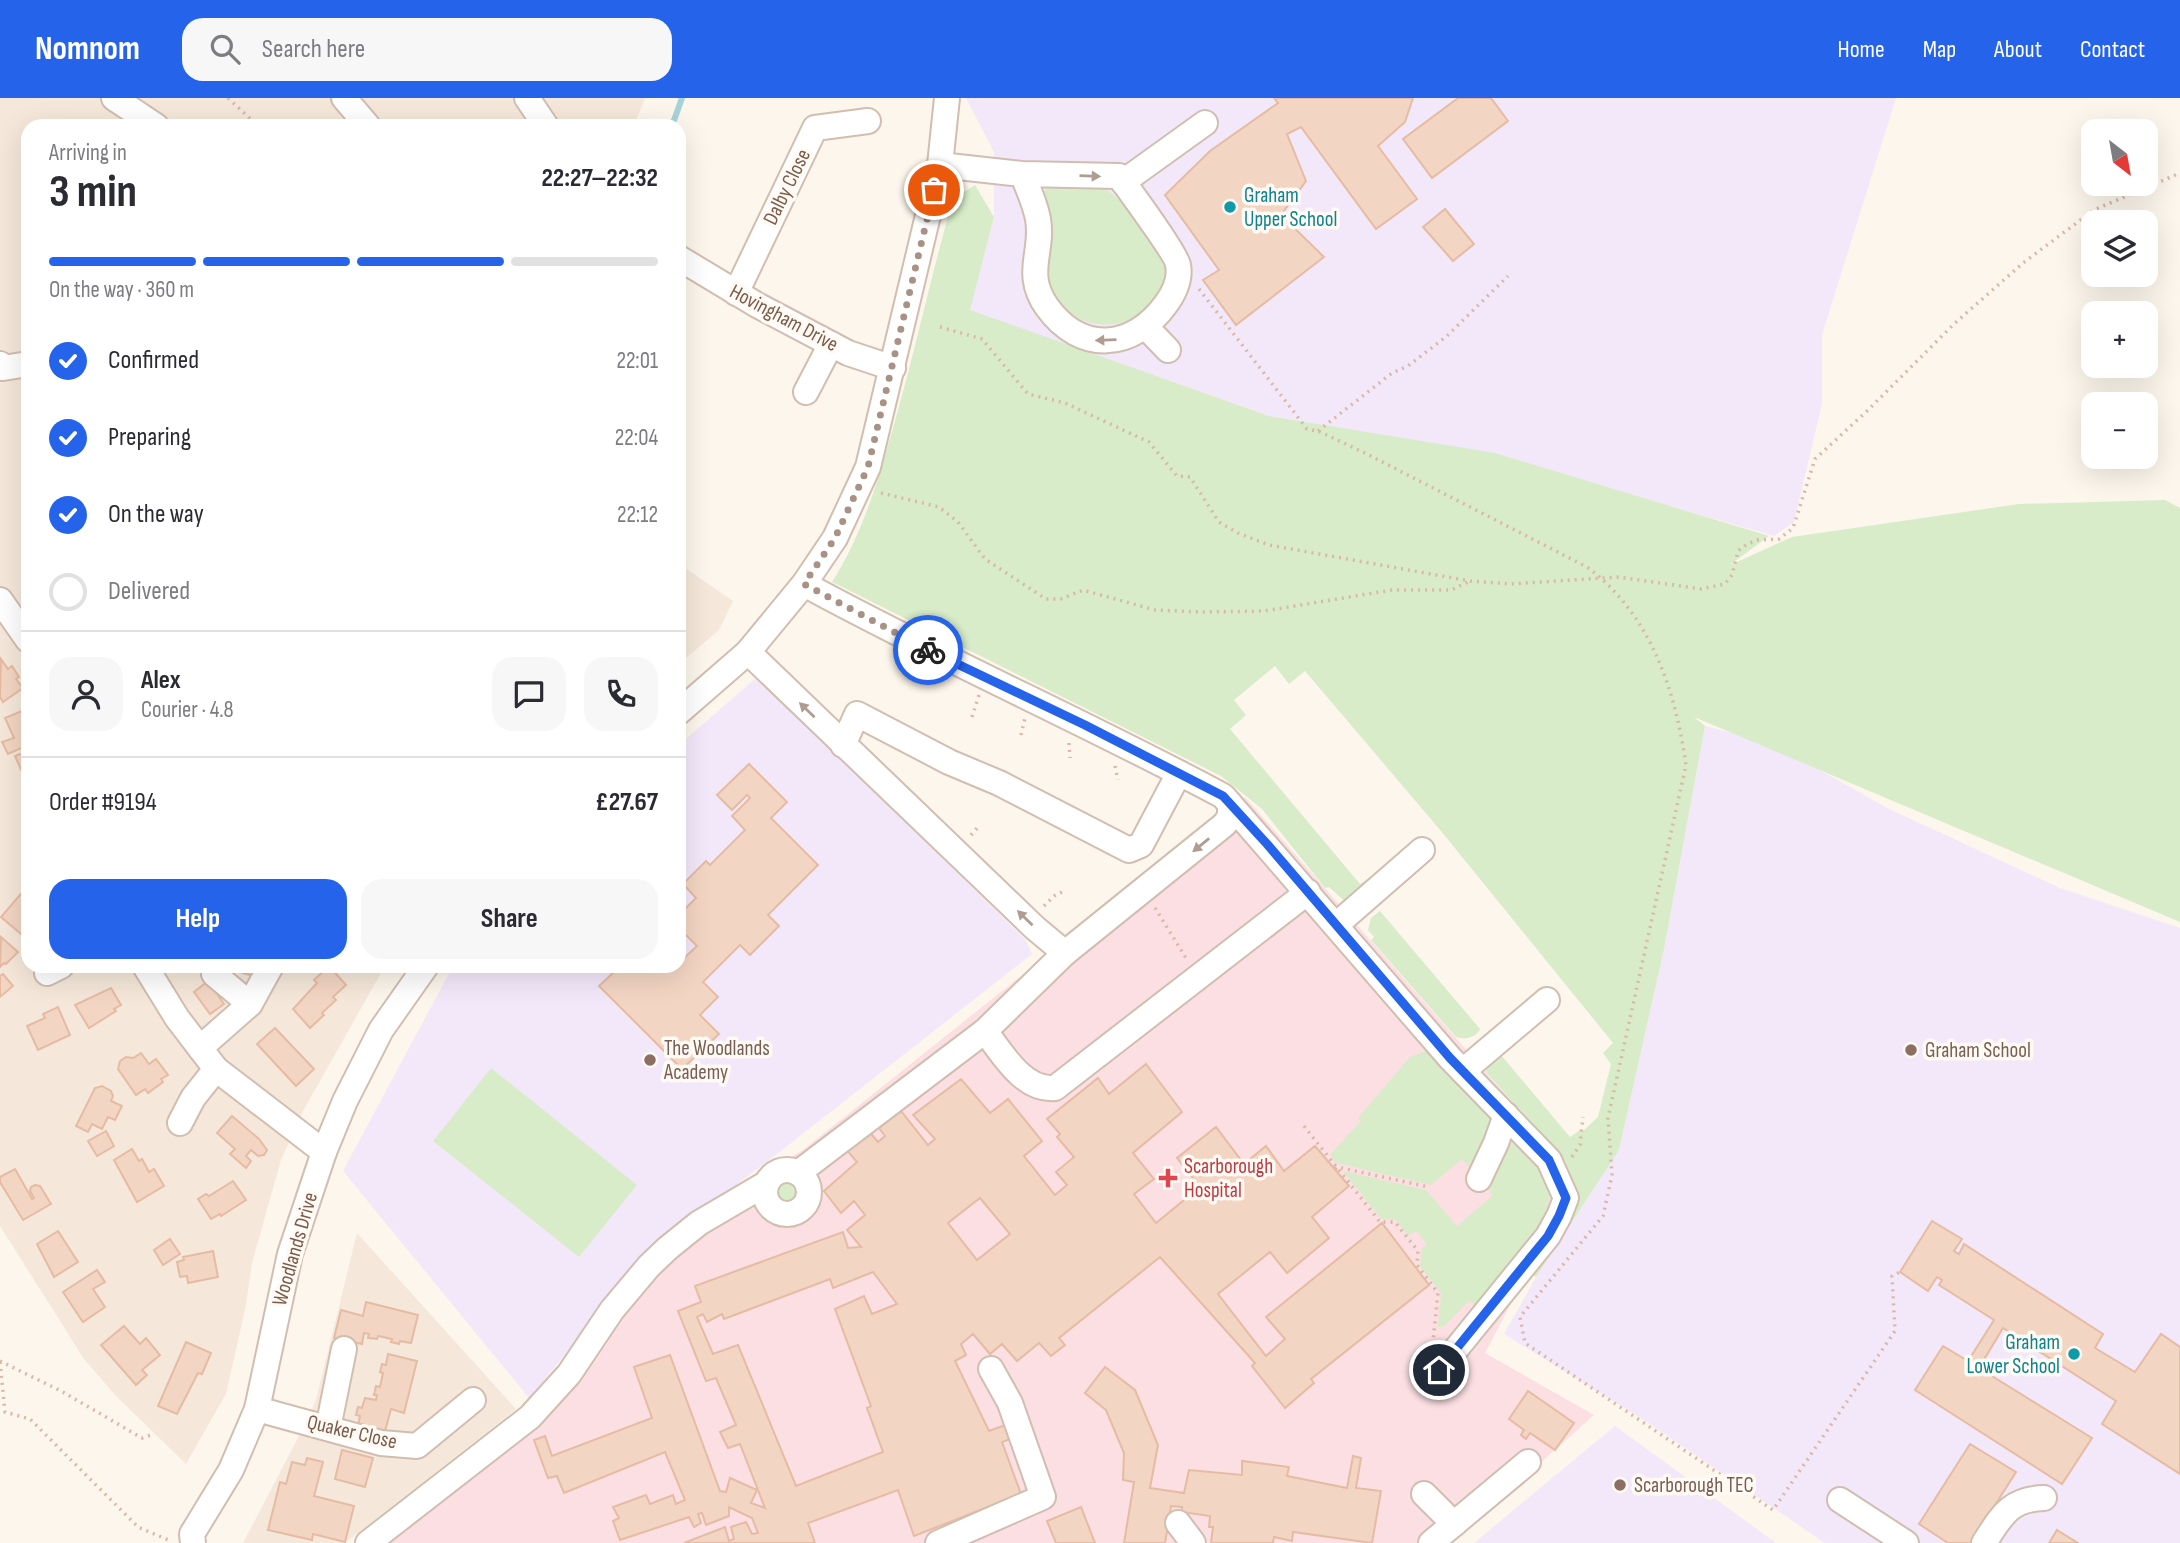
<!DOCTYPE html>
<meta charset="utf-8">
<style>
:root{--surface:#fff;--page:#f7f7f7;--text:#2b2b33;--muted:#7c7c81;--line:#e1e1e2;--accent:#2563eb}
body{margin:0;font-family:"Sofia Sans Condensed",sans-serif;background:var(--page);color:var(--text);height:100vh;display:flex;flex-direction:column;font-size:26px;white-space:nowrap}
*{box-sizing:border-box;margin:0}
p{font-size:23px;color:var(--muted)}
.icon{flex:none;width:38px;height:38px;fill:none;stroke:currentColor;stroke-width:2;stroke-linecap:round;stroke-linejoin:round}
.map{position:relative;flex:1;overflow:hidden}
.details{position:absolute;left:21px;top:21px;width:665px;height:854px;display:flex;flex-direction:column;background:var(--surface);border-radius:21px;box-shadow:0 7px 28px #0002}
.details>*{flex:none}
.needle{width:46px;rotate:149deg}
.tools{position:absolute;left:2081px;top:21px;display:grid;gap:14px}
.tools a{display:grid;place-items:center;width:77px;height:77px;border-radius:14px;background:var(--surface);box-shadow:0 7px 28px #0002;font-size:35px}
.pin{position:absolute;display:grid;place-items:center;width:60px;height:60px;color:#fff;margin:-30px;border:4px solid #fff;border-radius:50%;box-shadow:0 2px 7px #0007}
.courier{position:absolute;display:grid;place-items:center;width:70px;height:70px;margin:-35px;border:5px solid #2563eb;border-radius:50%;background:#fff;color:#222;box-shadow:0 2px 9px #0007}
.headline em{font-style:normal;font-weight:700}
.headline div{display:flex;flex-direction:column-reverse}
.headline{display:flex;align-items:center;justify-content:space-between;height:119px;padding:0 28px}
h1{font-size:46px;font-weight:700;line-height:52px}
.bar{display:grid;grid-template-columns:repeat(4,1fr);gap:10px 7px;align-content:center;height:84px;padding:0 28px}
.bar i{height:9px;border-radius:5px;background:var(--line)}
.bar .selected{background:var(--accent)}
.bar p{grid-column:span 4}
.line{display:flex;align-items:center;gap:18px;padding:0 28px;border-top:2px solid var(--line)}
.line div{flex:1}
.round{display:grid;place-items:center;flex:none;width:74px;height:74px;border-radius:21px;background:var(--page)}
ol{padding:0 28px;list-style:none}
li{display:flex;align-items:center;gap:21px;height:77px}
li p{margin-inline-start:auto}
li .icon{padding:7px;border-radius:50%;background:var(--accent);color:#fff;stroke-width:4}
li:last-child{color:var(--muted)}
li i{width:38px;height:38px;border:4px solid var(--line);border-radius:50%}
.primary-button{display:flex;gap:14px;margin-top:auto;padding:14px 28px}
.primary-button a{flex:1;height:80px;border-radius:21px;background:var(--accent);color:#fff;font-size:28px;font-weight:700;line-height:80px;text-align:center}
.primary-button a+a{background:var(--page);color:var(--text)}
header{display:flex;align-items:center;gap:42px;box-sizing:border-box;height:98px;padding:0 35px;background:var(--accent);color:#fff}
header strong{font-size:33px}
nav{display:flex;gap:38px;margin-inline-start:auto;font-size:24px}
.search{width:490px;height:63px;background:var(--page);display:flex;align-items:center;gap:18px;box-sizing:border-box;padding:0 24px;border-radius:21px;color:var(--muted);font-size:26px}
.map>svg:first-child{display:block}
.residential{fill:#f5e8da}
.education{fill:#f3e8fa}
.medical{fill:#fbdfe3}
.green{fill:#d8ecc9}
.lines{fill:none;stroke-linecap:round;stroke-linejoin:round}
.stream{stroke:#a5d3da;stroke-width:6}
.building{fill:#f3d5c3;stroke:#e6bba3;stroke-width:2;fill-rule:evenodd}
.minor-casing{stroke:#d1beb0;stroke-width:28}
.path{stroke:#d9b8a5;stroke-width:3.5;stroke-dasharray:2 5;stroke-linecap:butt}
.minor{stroke:#fff;stroke-width:24}
.oneway{fill:#af9d94}
.done{stroke:#a89285;stroke-width:7;stroke-dasharray:0 12.6}
.route{stroke:#2563eb;stroke-width:9}
.culture-dot{fill:#0f9aa8;stroke:#fffaf3;stroke-width:2.5}
.education-dot{fill:#8d6e63;stroke:#fffaf3;stroke-width:2.5}
.health-dot{fill:#e0444e;stroke:#fffaf3;stroke-width:2.5}
.labels{text-anchor:middle;dominant-baseline:central;stroke-width:7;stroke-linejoin:round;paint-order:stroke}
.street-label{font-size:21px;fill:#7a5c4d;stroke:#fffaf3}
.culture-label{font-size:21px;fill:#0d838f;stroke:#fffaf3;text-anchor:start}
.education-label{font-size:21px;fill:#785e54;stroke:#fffaf3;text-anchor:start}
.health-label{font-size:21px;fill:#be3a42;stroke:#fffaf3;text-anchor:start}
</style>
<header>
<strong>Nomnom</strong>
<div class="search"><svg class="icon" aria-label="search" viewBox="0 0 24 24"><circle cx="10" cy="10" r="6"/><path d="M15 15l6 6"/></svg>Search here</div>
<nav><a>Home</a><a>Map</a><a>About</a><a>Contact</a></nav>
</header>
<div class="map">
<svg width="2180" height="1445" viewBox="0 0 2180 1445">
<rect width="100%" height="100%" fill="#fdf6ec"/>
<!-- residential -->
<g class="residential">
<path d="M0,0h645l-11,28h-606v840h357l-82,145 -22,49 -29,103 -6,42 -20,89 -40,70 -70,-68 -32,-37 -84,-133z"/>
<path d="M679,466l54,37 -14,29 -40,34z"/>
<path d="M357,1135l159,176 -171,134h-102l56,-107 17,-36z"/>
</g>
<!-- education -->
<g class="education">
<path d="M1896,0l-74,237v69l-28,118 -20,14 -168,-48 -337,-72 -300,-105 25,-94v-65l-28,-54z"/>
<path d="M757,579l268,262 7,15 -255,200 -124,94 -124,150 -186,-227 110,-205h226v-221z"/>
<path d="M1705,628l69,18 113,64 173,80 120,40v615h-355l-178,-121 -143,-88 32,-57 83,-127 45,-201z"/>
<path d="M1615,1328l161,117h-302z"/>
</g>
<!-- medical -->
<path class="medical" d="M1245,699l344,393 -23,8 -81,155 109,62 -144,128h-1096l135,-104 48,-39 186,-201 80,-49z"/>
<!-- green -->
<g class="green">
<path d="M975,87l19,32 -24,93 299,106 226,37 274,83 -39,29 62,-28 227,-33 146,-4 15,8v414l-486,-205 11,9 -41,223 -45,201 -83,127 -8,-7 43,-83 -5,-25 -80,-90v-5l15,-12 69,82 10,-7 3,1 15,-14 13,-53 -8,-11 10,-10 -172,-212 -136,-160 -16,13 -14,-18 -41,34 12,15 -16,14 130,155 11,-7v2l-20,19 -8,2 -14,-13 -4,1 -63,-79 -41,-33 -389,-194c30,-47 46,-101 61,-154 22,-76 38,-153 60,-229z"/>
<path d="M1049,87c56,0 56,-5 91,40 8,9 17,19 22,31 25,63 -89,107 -116,20l-3,-83z"/>
<path d="M1380,813l100,118c-4,9 -15,11 -24,8l-85,-97 3,-3 -6,-7 3,-12z"/>
<path d="M1433,950l59,64 2,15 -23,42 -9,-10 -31,26 -95,-22 -6,-8 31,-34 -3,-3 52,-61z"/>
<path d="M491,970l146,117 -58,72 -146,-116z"/>
<path d="M1515,1038c13,8 16,16 23,29 4,7 10,16 11,24 6,32 -54,93 -74,116l-6,-4 -27,27 -4,-3 3,-32 -21,-27 2,-18 5,-4 -11,-13 -8,5 -12,-16 -15,-1 -38,-48 83,19 31,36 36,-31 -8,-9 24,-47z"/>
<circle cx="786" cy="1094" r="16"/>
</g>
<g class="lines">
<!-- stream -->
<path class="stream" d="M672,28l10,-28"/>
</g>
<!-- building -->
<g class="building">
<path d="M1274,0h139l-8,24 -27,24 39,53 -41,30 -75,-102 -14,7 19,47 -25,34 43,42 -88,68 -33,-45 16,-10 -54,-75 45,-44 68,-48z"/>
<path d="M1458,0h33l17,23 -76,57 -29,-39z"/>
<path d="M1445,111l29,35 -21,17 -30,-34z"/>
<path d="M1,561l7,10 4,-3 7,11 -3,2 7,9 -20,14 -3,-5z"/>
<path d="M24,612l4,8v27l-20,9 -6,-12 12,-4 -9,-20z"/>
<path d="M28,653v21l-5,2 -8,-18z"/>
<path d="M749,666l38,38 -16,16 47,47 -50,50 11,11 -29,29 -10,-10 -37,37 15,15 -18,18 19,19 -37,35 -83,-83 15,-14 -6,-6h71v-11l4,4 14,-13 -18,-18v-13l17,-17 -13,-14 23,-23 4,4 35,-35 -13,-14 18,-18 -3,-3 -15,15 -15,-15z"/>
<path d="M25,791l3,3v34l-7,8 -20,-17z"/>
<path d="M1,839l17,15 -12,12 -2,-1 -4,4z"/>
<path d="M232,868h20l-3,9 -18,-6z"/>
<path d="M329,868l17,19 -13,12 3,3 -14,13 2,2 -14,13 -17,-19 24,-26 -3,-3z"/>
<path d="M3,876l10,12 -13,11v-21z"/>
<path d="M208,883l16,23 -14,10 -16,-22z"/>
<path d="M111,890l10,17 -7,4 2,2 -27,17 -14,-23z"/>
<path d="M58,909l12,28 -32,15 -11,-24 18,-8 -2,-4z"/>
<path d="M275,930l39,41 -18,17 -39,-42z"/>
<path d="M141,955l8,11 7,-5 12,16 -7,4 2,3 -15,11 -3,-4 -9,6 -18,-26 2,-8 6,-4 7,1z"/>
<path d="M1146,966l36,48 -49,41 21,26 -20,15 22,29 44,-36 -23,-29 39,-31 28,37 22,-18 18,25 31,-25 34,40 -37,31 17,21 -42,35 -17,-21 -52,42 48,62 19,-17 -19,-22 116,-94 47,62 -118,94 3,4 -29,25 -33,-42 3,-3 -95,-106 -101,81 6,7 -14,11 -12,-13 -22,18 -15,-17 -12,10 -17,-20 -12,10 5,11 -11,6 34,70 19,-7 5,14 -11,4 19,52 -107,42 -16,-46 -90,33 7,20h-131l41,-16 4,14 5,-2 -3,-12 15,-5 6,12 6,-1 -6,-15 -23,-11v9l-23,9 -4,-12 -4,1 3,9 -7,4 -5,-10 -69,23 -7,-19 6,-3 -6,-11 33,-12 4,9 23,-9 3,9 9,-4 -20,-48 -101,41 -7,-17 -9,2 -14,-38 11,-4 7,20 100,-38 -18,-51 36,-12 50,136 6,1 4,-14 27,12 -6,13 14,5 -25,-64 -12,4 -8,-16 16,-7 -20,-47 -10,3 -28,-70 23,-9 -6,-16 148,-54 5,16 13,-1 -14,-17 18,-15 -11,-14 -13,12 -17,-22 33,-29 -13,-15 23,-18 11,13 7,-6 -6,-8 22,-17 27,34 7,-6 -22,-24 48,-36 29,34 18,-14 34,42 -18,15 31,39 12,-10 -11,-13 18,-15 -17,-20 3,-3 -13,-15 51,-41 11,16zM980,1100l30,36 -33,26 -29,-37zM873,1174l24,32 -25,10 -8,-18 -29,13 36,97 -4,2 16,44 -87,34 -58,-141 -25,9 -16,-37 6,-3 4,8 15,-8 2,5 106,-40 3,9z"/>
<path d="M102,988l9,5 2,5 -2,5 11,5 -7,14 -7,-3 -6,12 -10,-5 -4,8 -12,-6 19,-38z"/>
<path d="M232,1018l27,23 8,11 -3,5 -6,1 -7,-6 -5,6 5,5 -5,7 -16,-14 5,-5 -18,-16z"/>
<path d="M106,1033l8,15 -17,10 -9,-15z"/>
<path d="M132,1051l7,12 3,-2 7,13 5,-3 10,17 -27,16 -23,-42z"/>
<path d="M15,1071l17,30 2,-1 -4,-7 1,-4 4,-2 5,1 11,18 -28,16 -23,-38v-5z"/>
<path d="M233,1083l13,19 -25,16 -1,-2 -9,5 -13,-20 8,-5 3,2z"/>
<path d="M1932,1123l30,18 -8,12 5,3 5,-10 139,90 -8,14 40,24 26,-38 19,13v127l-78,-50 14,-23 -113,-73 -24,40 113,70 -30,46 -147,-94 28,-44 25,15 26,-41 -55,-35 3,-5 -5,-3 -9,14 -28,-19z"/>
<path d="M58,1133l20,31 -24,15 -17,-33z"/>
<path d="M170,1141l10,15 -17,11 -9,-15z"/>
<path d="M213,1153l5,26 -30,6 -1,-7 -7,1 -3,-15 7,-2 -1,-3z"/>
<path d="M97,1172l8,12 -12,7 12,18 -22,15 -20,-30z"/>
<path d="M366,1204l52,13 -7,28 -11,-2 -1,3 -8,-2 1,-3 -14,-3 -1,3 -9,-1 1,-4 -5,-1 -2,11 -28,-6 7,-28 22,6z"/>
<path d="M124,1228l16,18 6,-6 14,17 -18,15 5,5 -11,10 -35,-40z"/>
<path d="M186,1244l25,11 -9,21 -4,-1 -21,41 -19,-8z"/>
<path d="M388,1256l29,7 -13,52 -13,-4 -6,22 -27,-6 2,-9 -4,-1 2,-8 4,1 3,-10 11,2 1,-5h-3l2,-9 4,1 3,-14 -3,-1 2,-8 4,1z"/>
<path d="M1105,1269l30,23 23,55 -8,43 34,5 5,-23 53,5v-14l47,6 -2,9 60,12 6,-32 8,2 -5,30 25,3 -9,52 -79,-11 -1,9 -18,-4 -1,6h-62l2,-16h-4l1,-11 -28,-4v-5l-11,-1 -6,37h-41l10,-61 -11,-2 1,-27 -18,-43 -21,-17z"/>
<path d="M1528,1293l46,32 -19,27 -25,-17 -4,6 -5,-4 3,-5 -15,-11z"/>
<path d="M1970,1346l46,28 -45,71h-23l-29,-19z"/>
<path d="M342,1352l31,8 -8,29 -30,-8z"/>
<path d="M307,1360l16,4 -9,34 40,10 -9,36 -32,-8 -1,6 -44,-10 12,-48 6,2 6,-22 13,3z"/>
<path d="M1081,1409l14,36h-39l-9,-22z"/>
<path d="M2057,1432l21,13h-29z"/>
</g>
<g class="lines">
<!-- minor casing -->
<g class="minor-casing">
<g id="minor">
<path d="M114,0l42,28"/>
<path d="M344,0l24,28"/>
<path d="M527,0l19,28"/>
<path d="M940,67l82,9 97,2c10,14 58,79 59,89 3,15 -4,28 -12,39 -33,46 -85,50 -119,3 -24,-34 -3,-55 -9,-88 -3,-16 -10,-31 -16,-45"/>
<path d="M1123,84l82,-59"/>
<path d="M679,160l78,47 91,48 45,15"/>
<path d="M736,195l79,-165 53,-7"/>
<path d="M1146,229l22,23"/>
<path d="M0,266l3,4 25,-4"/>
<path d="M806,294l25,-48"/>
<path d="M0,502l28,40"/>
<path d="M748,554l287,276 30,25 160,-129 5,-8v-12l-7,-8c-138,-74 -282,-137 -419,-212"/>
<path d="M679,614l69,-60 56,-68 31,-46 33,-71 72,-302 7,-67"/>
<path d="M843,647l14,-31 92,48 50,21 130,67 12,-5 38,-72"/>
<path d="M1230,706l220,254 99,102 17,38 -7,18 -11,20 -109,134"/>
<path d="M1336,827l86,-75"/>
<path d="M145,868l32,52 39,51 108,83"/>
<path d="M217,868l-3,8 36,30"/>
<path d="M47,875l14,-7"/>
<path d="M985,933c17,22 38,60 70,57l253,-196"/>
<path d="M200,950l50,-44 21,-38"/>
<path d="M1463,973l84,-71"/>
<path d="M180,1025l13,-25 23,-29"/>
<circle cx="787" cy="1094" r="22"/>
<path d="M798,1075l187,-142 80,-78"/>
<path d="M1479,1081l17,-36 10,-28"/>
<path d="M257,1311l124,34 36,3 56,-46"/>
<path d="M328,1330l16,-79"/>
<path d="M1424,1396l30,30"/>
<path d="M1840,1402l66,43"/>
<path d="M1178,1425l15,20"/>
<path d="M193,1445l-1,-9 39,-64 26,-61 33,-155 34,-102 21,-51 36,-71 45,-64"/>
<path d="M368,1445l162,-126 39,-43 43,-64 37,-44 19,-18 31,-25 68,-40"/>
<path d="M938,1445l105,-46 -33,-94 -19,-34"/>
<path d="M1431,1445l97,-81"/>
<path d="M1984,1445c17,-26 25,-44 60,-45"/>
</g>
</g>
<!-- path -->
<g class="path">
<path d="M228,0l30,28"/>
<path d="M1199,191l108,140 11,2 47,22 222,114c63,47 88,121 99,198l-78,353 4,57 -9,41 -83,101 5,26 248,167 122,-179 -3,-55 8,-4"/>
<path d="M940,229l42,12 46,55 37,9 84,39 28,34 13,1 29,45 19,11 31,12 201,36 40,3 109,-7 82,12 24,-5 7,-9 6,-24 9,-7 11,-4 21,-1 14,-11 22,-69 52,-48 87,-87 69,-61 71,-53 86,-37"/>
<path d="M1318,333l74,-58 16,-7 39,-30 61,-60"/>
<path d="M881,395l58,14 19,15 27,37 61,40h15l22,-9 72,20 46,2 63,-1 128,-21h59l17,-8"/>
<path d="M972,619l7,-22"/>
<path d="M1021,637l4,-17"/>
<path d="M1069,645l1,15"/>
<path d="M1115,668l3,14"/>
<path d="M971,737l8,-9"/>
<path d="M1044,808l10,-10 10,-5"/>
<path d="M1155,810l31,50"/>
<path d="M1304,1028l76,96h15l23,29 -1,14 21,28 -5,48"/>
<path d="M1572,1059l8,-12 3,-28"/>
<path d="M1335,1071l2,-2 92,20"/>
<path d="M0,1263l61,30 81,47 9,-3"/>
<path d="M0,1264l5,50 25,7 108,108 33,14"/>
</g>
<!-- minor -->
<use href="#minor" class="minor"/>
</g>
<!-- one-way arrows -->
<defs><path id="oneway-solid" d="M-6-.8H1V-3.2L6.5 0L1 3.2V.8H-6Z" transform="scale(1.75)"/></defs>
<g class="oneway">
<use href="#oneway-solid" transform="translate(1090 78) rotate(2)"/>
<use href="#oneway-solid" transform="translate(1106 242) rotate(178)"/>
<use href="#oneway-solid" transform="translate(807 612) rotate(-136)"/>
<use href="#oneway-solid" transform="translate(1201 747) rotate(141)"/>
<use href="#oneway-solid" transform="translate(1025 820) rotate(-136)"/>
</g>
<g class="lines">
<!-- done -->
<path class="done" d="M928,552l-124,-66 31,-46 33,-71 66,-277"/>
<!-- route -->
<path class="route" d="M928,552l157,75 138,71 44,48 183,214 99,102 17,38 -7,18 -11,20 -109,134"/>
</g>
<!-- markers -->
<g class="culture-dot">
<circle cx="1230" cy="109" r="7"/>
<circle cx="2074" cy="1256" r="7"/>
</g>
<g class="education-dot">
<circle cx="1911" cy="952" r="7"/>
<circle cx="650" cy="962" r="7"/>
<circle cx="1620" cy="1387" r="7"/>
</g>
<path class="health-dot" d="M1164.5 1069.5h7v7h7v7h-7v7h-7v-7h-7v-7h7z"/>
<g class="labels">
<!-- street labels -->
<g class="street-label">
<text transform="translate(787 89) rotate(-64)">Dalby Close</text>
<text transform="translate(784 220) rotate(28)">Hovingham Drive</text>
<text transform="translate(295 1151) rotate(-74)">Woodlands Drive</text>
<text transform="translate(352 1334) rotate(13)">Quaker Close</text>
</g>
<!-- culture labels -->
<g class="culture-label">
<text x="1244" y="97">Graham<tspan x="1244" dy="24">Upper School</tspan></text>
<text x="2060" y="1244" text-anchor="end">Graham<tspan x="2060" dy="24">Lower School</tspan></text>
</g>
<!-- education labels -->
<g class="education-label">
<text x="664" y="950">The Woodlands<tspan x="664" dy="24">Academy</tspan></text>
<text x="1925" y="952">Graham School</text>
<text x="1634" y="1387">Scarborough TEC</text>
</g>
<!-- health labels -->
<g class="health-label">
<text x="1184" y="1068">Scarborough<tspan x="1184" dy="24">Hospital</tspan></text>
</g>
</g>
</svg>
<div class="tools">
<a><svg class="needle" viewBox="-14 -14 28 28"><path d="M0-13l5 13h-10z" fill="#e53935"/><path d="M0 13l5-13h-10z" fill="#7c7c81"/></svg></a>
<a><svg class="icon" aria-label="layers" viewBox="0 0 24 24"><path d="M12 4l9 5-9 5-9-5zM3 14l9 5 9-5"/></svg></a>
<a>+</a>
<a>−</a>
</div>
<div class="pin" style="left:934px;top:92px;background:#ea580c"><svg class="icon" aria-label="bag" viewBox="0 0 24 24"><path d="M5 8h14l-1 12H6zM9 8a3 3 0 0 1 6 0"/></svg></div>
<div class="pin" style="left:1439px;top:1272px;background:#1f2937"><svg class="icon" aria-label="home" viewBox="0 0 24 24"><path d="M3 11l9-7 9 7M6 9v11h12V9"/></svg></div>
<div class="courier" style="left:928px;top:552px"><svg class="icon" aria-label="bike" viewBox="0 0 24 24"><circle cx="6" cy="16" r="4"/><circle cx="18" cy="16" r="4"/><path d="M6 16l4-8h5l3 8M10 8l3 8H6M13 5h3"/></svg></div>
<section class="details">
<div class="headline"><div><h1>3 min</h1><p>Arriving in</p></div><em>22:27–22:32</em></div>
<div class="bar"><i class="selected"></i><i class="selected"></i><i class="selected"></i><i></i><p>On the way · 360 m</p></div>
<ol>
<li><svg class="icon" aria-label="check" viewBox="0 0 24 24"><path d="M5 12l5 5 9-10"/></svg>Confirmed<p>22:01</p></li>
<li><svg class="icon" aria-label="check" viewBox="0 0 24 24"><path d="M5 12l5 5 9-10"/></svg>Preparing<p>22:04</p></li>
<li><svg class="icon" aria-label="check" viewBox="0 0 24 24"><path d="M5 12l5 5 9-10"/></svg>On the way<p>22:12</p></li>
<li><i></i>Delivered</li>
</ol>
<div class="line" style="height:126px"><a class="round"><svg class="icon" aria-label="person" viewBox="0 0 24 24"><circle cx="12" cy="8" r="4"/><path d="M4 21q1-7 8-7t8 7"/></svg></a><div><b>Alex</b><p>Courier · 4.8</p></div><a class="round"><svg class="icon" aria-label="chat" viewBox="0 0 24 24"><path d="M4 5h16v11H9l-5 4z"/></svg></a><a class="round"><svg class="icon" aria-label="phone" viewBox="0 0 24 24"><path d="M5 4h4l2 5-3 2q2 4 5 5l2-3 5 2v4C11 20 4 13 5 4z"/></svg></a></div>
<div class="line" style="height:91px"><div>Order #9194</div><b>£27.67</b></div>
<div class="primary-button"><a>Help</a><a>Share</a></div>
</section>
</div>
